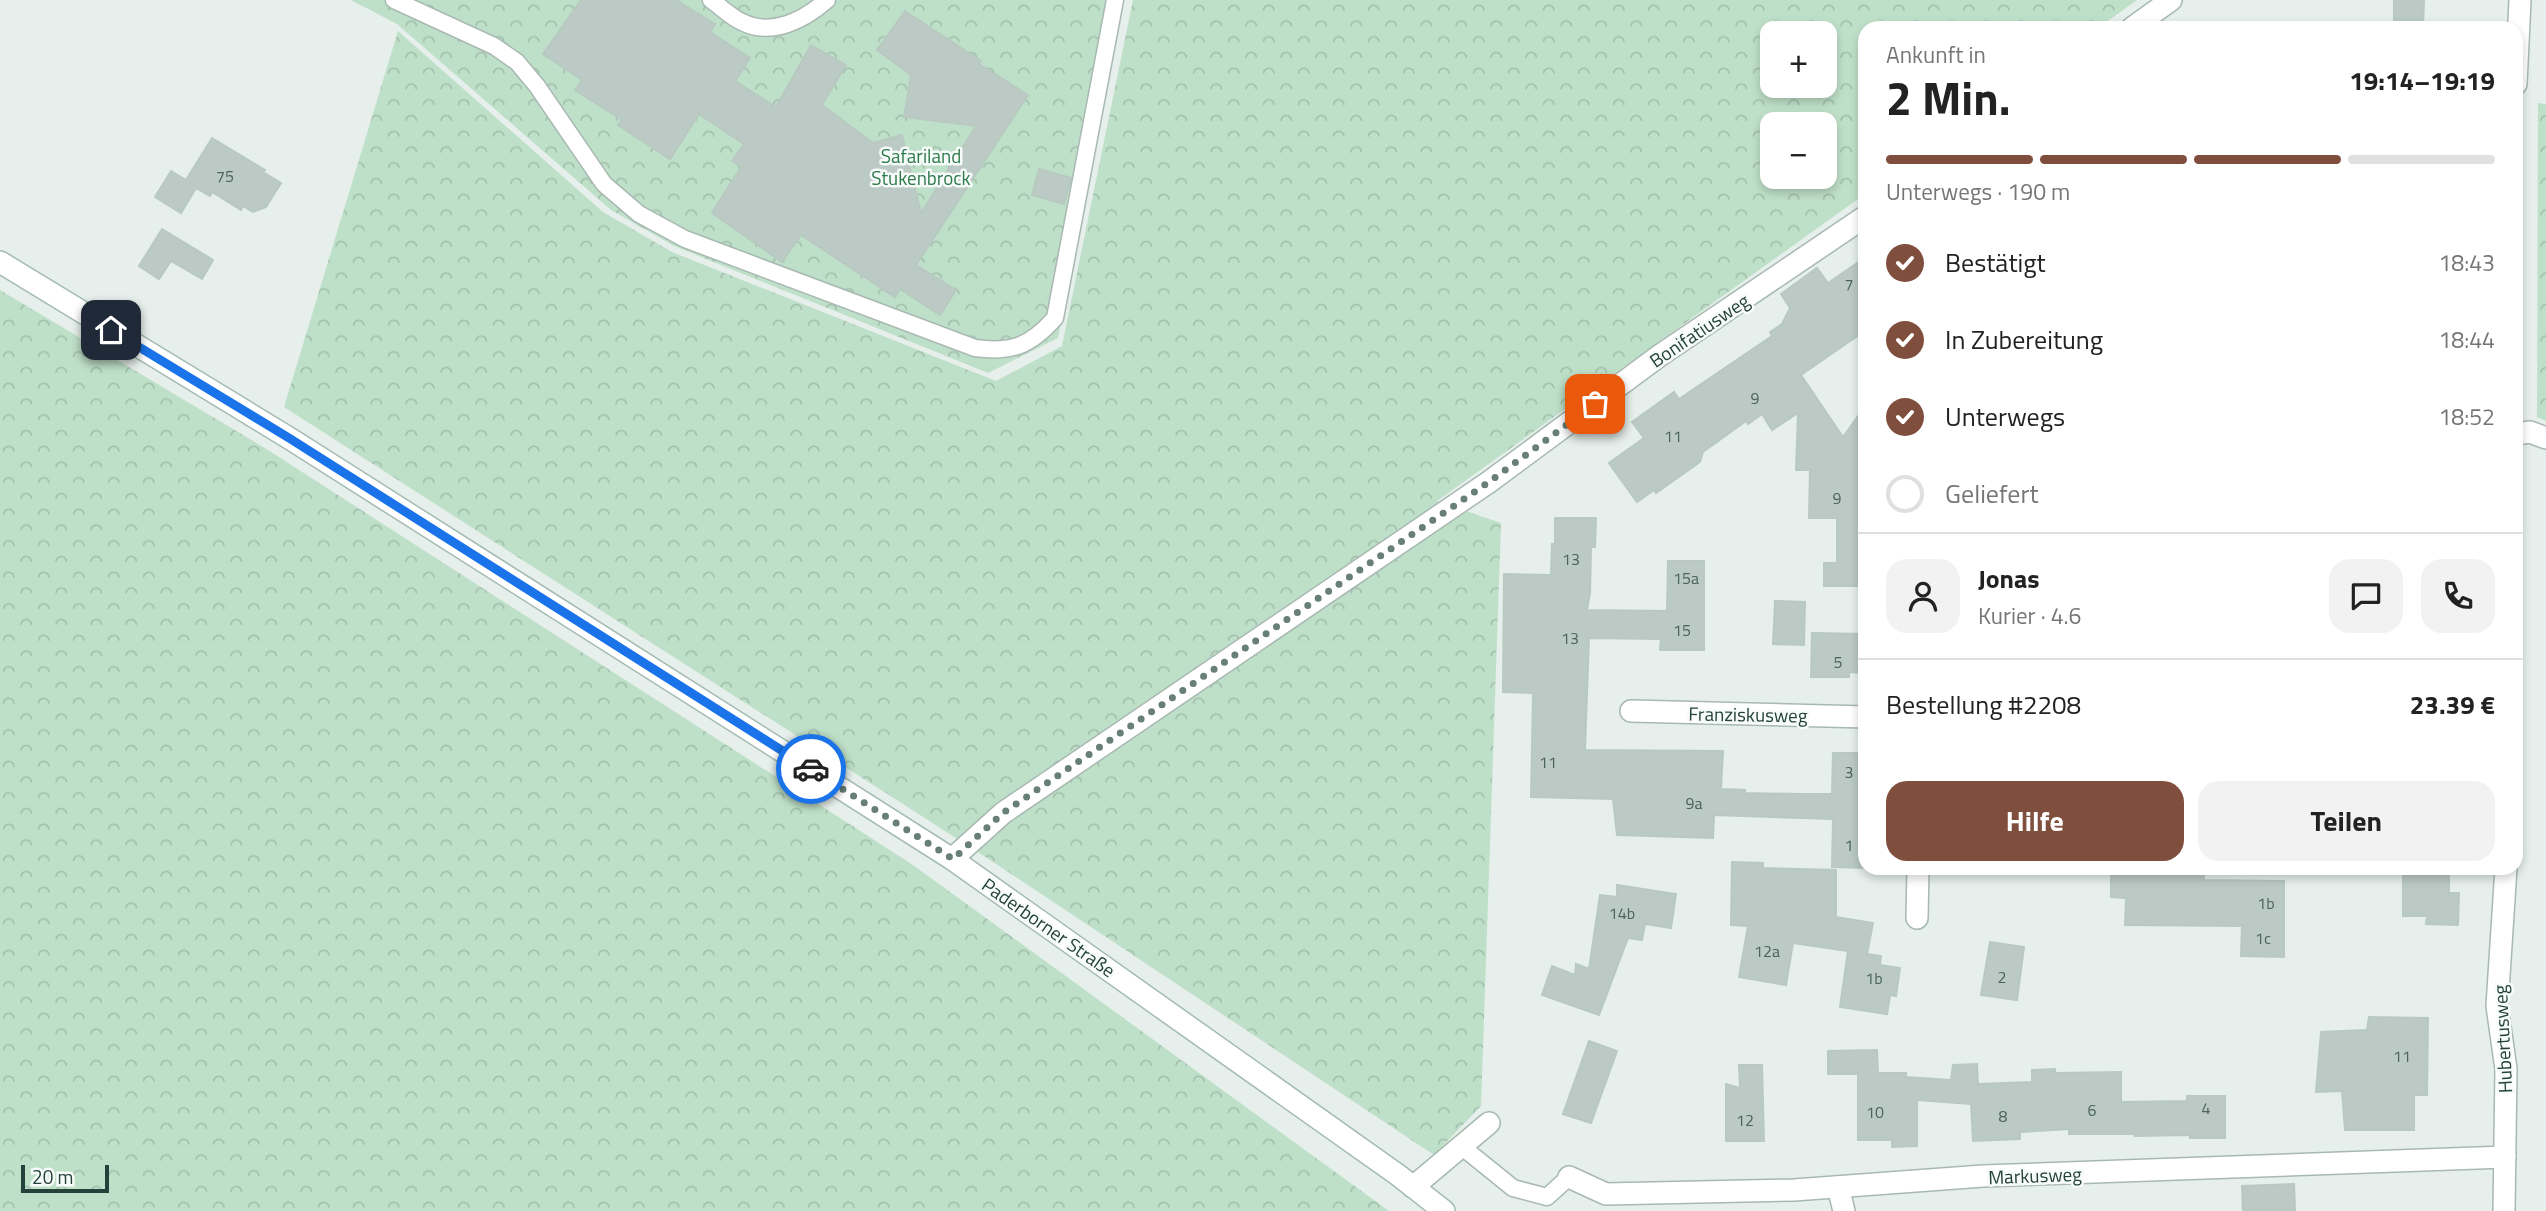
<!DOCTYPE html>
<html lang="de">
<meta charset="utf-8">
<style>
:root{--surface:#fff;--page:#f2f2f2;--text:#222;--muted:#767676;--line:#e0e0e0;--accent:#804e3d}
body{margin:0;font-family:"Titillium Web",sans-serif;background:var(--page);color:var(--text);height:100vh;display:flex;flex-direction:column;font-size:26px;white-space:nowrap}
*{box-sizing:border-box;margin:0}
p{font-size:23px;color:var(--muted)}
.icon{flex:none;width:38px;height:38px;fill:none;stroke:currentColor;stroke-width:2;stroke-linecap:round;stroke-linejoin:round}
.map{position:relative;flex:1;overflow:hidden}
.drawer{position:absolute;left:1858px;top:21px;width:665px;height:854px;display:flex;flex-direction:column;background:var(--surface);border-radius:21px;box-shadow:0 4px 10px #0003}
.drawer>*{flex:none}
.fabs{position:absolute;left:1760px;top:21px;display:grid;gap:14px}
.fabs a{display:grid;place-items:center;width:77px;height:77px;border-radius:14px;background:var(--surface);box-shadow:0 4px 10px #0003;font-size:35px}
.scale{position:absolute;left:21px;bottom:18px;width:88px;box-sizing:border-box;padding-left:7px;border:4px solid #24423a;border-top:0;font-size:19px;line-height:24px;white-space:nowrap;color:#24423a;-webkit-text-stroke:5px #f7fbf9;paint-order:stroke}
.pin{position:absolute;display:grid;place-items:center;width:60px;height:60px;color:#fff;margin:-30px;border-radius:14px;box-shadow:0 4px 10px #0006}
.courier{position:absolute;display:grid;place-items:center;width:70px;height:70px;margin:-35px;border:5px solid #1a73e8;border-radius:50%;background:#fff;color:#222;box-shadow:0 2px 9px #0007}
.overview em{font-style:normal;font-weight:700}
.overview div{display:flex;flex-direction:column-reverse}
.overview{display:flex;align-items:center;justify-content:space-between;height:119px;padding:0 28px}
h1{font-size:46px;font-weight:700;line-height:52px}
.bar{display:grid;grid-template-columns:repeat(4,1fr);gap:10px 7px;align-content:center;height:84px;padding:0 28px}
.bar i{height:9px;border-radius:5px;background:var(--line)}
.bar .selected{background:var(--accent)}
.bar p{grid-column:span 4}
.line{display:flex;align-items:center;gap:18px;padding:0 28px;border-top:2px solid var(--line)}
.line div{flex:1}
.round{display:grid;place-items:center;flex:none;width:74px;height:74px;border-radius:21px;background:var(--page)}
ol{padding:0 28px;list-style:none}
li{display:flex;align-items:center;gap:21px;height:77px}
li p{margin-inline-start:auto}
li .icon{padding:7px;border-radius:50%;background:var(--accent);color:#fff;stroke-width:4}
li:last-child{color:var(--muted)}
li i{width:38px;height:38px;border:4px solid var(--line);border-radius:50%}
.cta{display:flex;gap:14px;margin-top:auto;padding:14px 28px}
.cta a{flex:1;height:80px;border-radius:21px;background:var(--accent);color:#fff;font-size:28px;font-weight:700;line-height:80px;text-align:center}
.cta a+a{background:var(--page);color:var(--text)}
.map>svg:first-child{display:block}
.forest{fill:url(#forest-crowns);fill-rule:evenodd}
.building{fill:#bbcac4;stroke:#b8c9c2;stroke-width:2}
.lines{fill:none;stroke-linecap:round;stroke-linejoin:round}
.service-casing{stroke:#a8b8b2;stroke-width:19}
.minor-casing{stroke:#a8b8b2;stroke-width:24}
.secondary-casing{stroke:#a4bbb3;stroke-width:24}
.service{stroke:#fff;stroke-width:16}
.minor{stroke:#fff;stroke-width:21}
.secondary{stroke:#fff;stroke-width:21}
.done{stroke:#687f78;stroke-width:7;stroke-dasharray:0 12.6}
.route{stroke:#1a73e8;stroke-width:9}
.labels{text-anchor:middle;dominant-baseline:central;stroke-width:5;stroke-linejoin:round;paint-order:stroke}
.number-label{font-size:16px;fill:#4a645c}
.park-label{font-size:19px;fill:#2d7a4b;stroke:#f7fbf9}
.street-label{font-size:19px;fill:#24423a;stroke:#f7fbf9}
</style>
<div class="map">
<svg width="2546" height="1211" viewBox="0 0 2546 1211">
<defs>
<pattern id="forest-crowns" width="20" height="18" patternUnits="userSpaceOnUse" patternTransform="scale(1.75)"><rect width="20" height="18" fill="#bfe0c8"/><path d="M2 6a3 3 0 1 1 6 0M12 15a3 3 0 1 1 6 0" fill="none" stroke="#a4c1ad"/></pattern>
</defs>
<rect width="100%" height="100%" fill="#e6efeb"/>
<!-- forest -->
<g class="forest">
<path d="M351,0h771l-64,338 -70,35 -314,-127 -63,-36 -214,-186z"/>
<path d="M1133,0h1004l-39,28h-232l-1,166 -428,307 64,22 -20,583 -47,49 -450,-299 -700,-449 114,-376 205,181 69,40 324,129 66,-35zM1773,33h52v53h-52zM1773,124h52v53h-52z"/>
<path d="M2538,103l8,1v317l-9,-4z"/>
<path d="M0,290l268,160 645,415 476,346h-1389z"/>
</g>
<!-- building -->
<g class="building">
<path d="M581,0h95l39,24 -5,8 40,26 -15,23 41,26 35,-62 35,20 -24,40 51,38 29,-8 19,78 55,-87 -72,-9 7,-42 -34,-25 28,-39 76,50 -2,3 49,31 -112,170 40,25 -16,25 -40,-26 -5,8 -94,-62 -19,27 -70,-49 29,-46 -9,-6 12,-17 -45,-30 -29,45 -52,-34 4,-5 -47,-30 7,-10 -39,-26z"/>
<path d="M2394,0h30l-1,28h-29z"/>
<path d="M212,138l53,32 -2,2 18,11 -15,24 -13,5 -10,-6 -2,4 -29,-18 -2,4 -14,-8 -15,25 -26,-16 16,-26 15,9z"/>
<path d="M1039,169l32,9 -7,26 -32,-9z"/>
<path d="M162,229l51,31 -11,19 -31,-18 -12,18 -20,-13z"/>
<path d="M1866,257v73l-65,45 42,62 23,-32v181h-42v-23h13v-45h-28l1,-48h-14l2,-57 -26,17 -10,-16 -14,10 -2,-3 -43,31 -3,10 -44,31 -2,-3 -17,12 -28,-39 35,-25 -12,-16 42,-30 5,7 93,-63 -2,-4 12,-8 8,-16 -9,-14 36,-26 11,15z"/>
<path d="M1555,518h41l-1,29h-4l-1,46 -3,17 80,1 1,-50h36v89h-44l1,-11 -72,-1 -4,112 138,1 -2,38 24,1v3l53,1h34l1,-41h33v115l-34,-1 1,-48 -119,-4 -1,23 -96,-3 -4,-36 -82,-2 2,-104 -30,-1 1,-118 47,1 1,-31h3z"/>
<path d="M1775,601l30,1 -1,43 -31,-1z"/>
<path d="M1812,633l54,1v39l-17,-1v5h-38z"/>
<path d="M1732,862l31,1v5l73,2v47l37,6 -6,31 14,2 -1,9 20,3 -4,28 -6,-1 -3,19 -47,-7 8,-56 -55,-8 -7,42 -47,-8 9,-51 -17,-1z"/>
<path d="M2151,868h53v12l80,1v76l-43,-1 1,-30 -117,-1 1,-27 -15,-1v-24l40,1z"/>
<path d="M2403,868h46v25h10l-1,32 -32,-1 1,-8h-24z"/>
<path d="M1617,885l59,9 -5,34 -26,-4 -3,16 -14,-2 -29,77 -57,-20 10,-29 23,9 1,-11 13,5 11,-74 17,2z"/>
<path d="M1990,942l34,5 -7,53 -36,-5z"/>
<path d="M2369,1017l59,1 -1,77h-13v35h-69l-3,-39 -26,1 5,-60 46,-2z"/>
<path d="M1589,1041l28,10 -26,72 -28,-9z"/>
<path d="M1877,1050l1,23h28v4l45,3 2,-15 24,-1 1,20 54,-2v-12l23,-1v4l66,-1v30l66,-1v-5h38v42h-35v-3l-55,1v-2h-66v-5l-49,3v7l-47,2 -2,-37 -54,-4v46l-25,1v-7h-34v-66h-30v-23z"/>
<path d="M1739,1065h23l2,76h-38v-57l14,4z"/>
<path d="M2294,1184l1,27h-52l-1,-25z"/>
</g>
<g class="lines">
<!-- service casing -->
<g class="service-casing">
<g id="service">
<path d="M394,0l100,46 23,16 20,24 67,98 35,30 46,25 290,109c37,5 55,-2 80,-30l60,-318"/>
<path d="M711,0c10,7 20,17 31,22 30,15 62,-2 85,-22"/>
<path d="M1461,1146l52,42 34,9 22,-20"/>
</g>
</g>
<!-- minor casing -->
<g class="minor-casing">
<g id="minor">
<path d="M2132,28l39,-28"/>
<path d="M2516,84l4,-84"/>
<path d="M2516,434l14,-2 16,6"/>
<path d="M1631,711l235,6"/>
<path d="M952,859l51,-46 486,-331 170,-126 207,-140"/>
<path d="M1917,918l1,-50"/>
<path d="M1569,1177l37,17 188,-4 189,-14 522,-19"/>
<path d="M1413,1187l76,-64"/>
<path d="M1838,1187l6,24"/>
<path d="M2504,1211l2,-142 -9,-63 9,-138"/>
</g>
</g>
<!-- secondary casing -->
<g class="secondary-casing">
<path id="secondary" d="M0,262l289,176 663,421 446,316 46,36"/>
</g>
<!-- service -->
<use href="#service" class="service"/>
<!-- minor -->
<use href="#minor" class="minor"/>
<!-- secondary -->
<use href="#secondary" class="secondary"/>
</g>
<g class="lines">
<!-- done -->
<path class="done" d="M811,769l142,90 50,-46 486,-331 106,-78"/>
<!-- route -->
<path class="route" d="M111,330l178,108 522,331"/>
</g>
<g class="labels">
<!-- number labels -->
<g class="number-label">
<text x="225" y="176">75</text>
<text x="1849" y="284">7</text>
<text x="1755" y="398">9</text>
<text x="1673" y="436">11</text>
<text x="1837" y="498">9</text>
<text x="1571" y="559">13</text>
<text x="1686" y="578">15a</text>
<text x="1682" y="630">15</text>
<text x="1570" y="638">13</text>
<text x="1838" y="662">5</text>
<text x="1548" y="762">11</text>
<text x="1849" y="772">3</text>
<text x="1694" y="803">9a</text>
<text x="1849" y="845">1</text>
<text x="2266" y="903">1b</text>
<text x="1622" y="913">14b</text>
<text x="2263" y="938">1c</text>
<text x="1767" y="951">12a</text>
<text x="2002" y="977">2</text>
<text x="1874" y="978">1b</text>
<text x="2402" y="1056">11</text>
<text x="2206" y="1108">4</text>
<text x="2092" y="1110">6</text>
<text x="1875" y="1112">10</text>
<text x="2003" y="1116">8</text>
<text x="1745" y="1120">12</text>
</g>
<!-- park labels -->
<g class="park-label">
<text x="921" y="155">Safariland<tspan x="921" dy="22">Stukenbrock</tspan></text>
</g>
<!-- street labels -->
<g class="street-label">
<text transform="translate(1699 330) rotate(-34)">Bonifatiusweg</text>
<text transform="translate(1748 714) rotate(1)">Franziskusweg</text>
<text transform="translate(1049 927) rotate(35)">Paderborner Straße</text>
<text transform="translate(2502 1039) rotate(-93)">Hubertusweg</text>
<text transform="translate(2035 1175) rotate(-2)">Markusweg</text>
</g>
</g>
</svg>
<div class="fabs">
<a>+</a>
<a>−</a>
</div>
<div class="scale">20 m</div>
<div class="pin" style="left:1595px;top:404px;background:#ea580c"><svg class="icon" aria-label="bag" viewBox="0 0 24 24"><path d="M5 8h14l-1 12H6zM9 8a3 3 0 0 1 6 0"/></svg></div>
<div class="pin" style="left:111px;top:330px;background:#1f2937"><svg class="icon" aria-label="home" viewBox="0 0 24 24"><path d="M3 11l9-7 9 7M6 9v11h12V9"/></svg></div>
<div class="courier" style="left:811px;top:769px"><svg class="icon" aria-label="car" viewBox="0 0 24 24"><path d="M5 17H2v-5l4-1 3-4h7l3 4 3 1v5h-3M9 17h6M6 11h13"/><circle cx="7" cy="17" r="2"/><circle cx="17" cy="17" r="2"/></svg></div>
<section class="drawer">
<div class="overview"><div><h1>2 Min.</h1><p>Ankunft in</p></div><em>19:14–19:19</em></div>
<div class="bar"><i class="selected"></i><i class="selected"></i><i class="selected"></i><i></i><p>Unterwegs · 190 m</p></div>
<ol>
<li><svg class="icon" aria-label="check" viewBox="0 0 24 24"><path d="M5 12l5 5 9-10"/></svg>Bestätigt<p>18:43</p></li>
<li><svg class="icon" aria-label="check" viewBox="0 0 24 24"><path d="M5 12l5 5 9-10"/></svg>In Zubereitung<p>18:44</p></li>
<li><svg class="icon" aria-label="check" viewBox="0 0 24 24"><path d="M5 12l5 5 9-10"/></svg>Unterwegs<p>18:52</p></li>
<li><i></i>Geliefert</li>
</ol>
<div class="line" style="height:126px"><a class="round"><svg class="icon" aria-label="person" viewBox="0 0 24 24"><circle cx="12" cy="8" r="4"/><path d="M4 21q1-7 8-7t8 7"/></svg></a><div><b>Jonas</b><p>Kurier · 4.6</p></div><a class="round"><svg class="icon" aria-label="chat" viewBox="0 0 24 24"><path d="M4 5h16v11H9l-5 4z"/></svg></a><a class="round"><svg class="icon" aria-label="phone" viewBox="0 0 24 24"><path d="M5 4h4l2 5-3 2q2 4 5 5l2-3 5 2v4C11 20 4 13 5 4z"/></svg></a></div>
<div class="line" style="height:91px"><div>Bestellung #2208</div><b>23.39 €</b></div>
<div class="cta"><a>Hilfe</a><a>Teilen</a></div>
</section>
</div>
